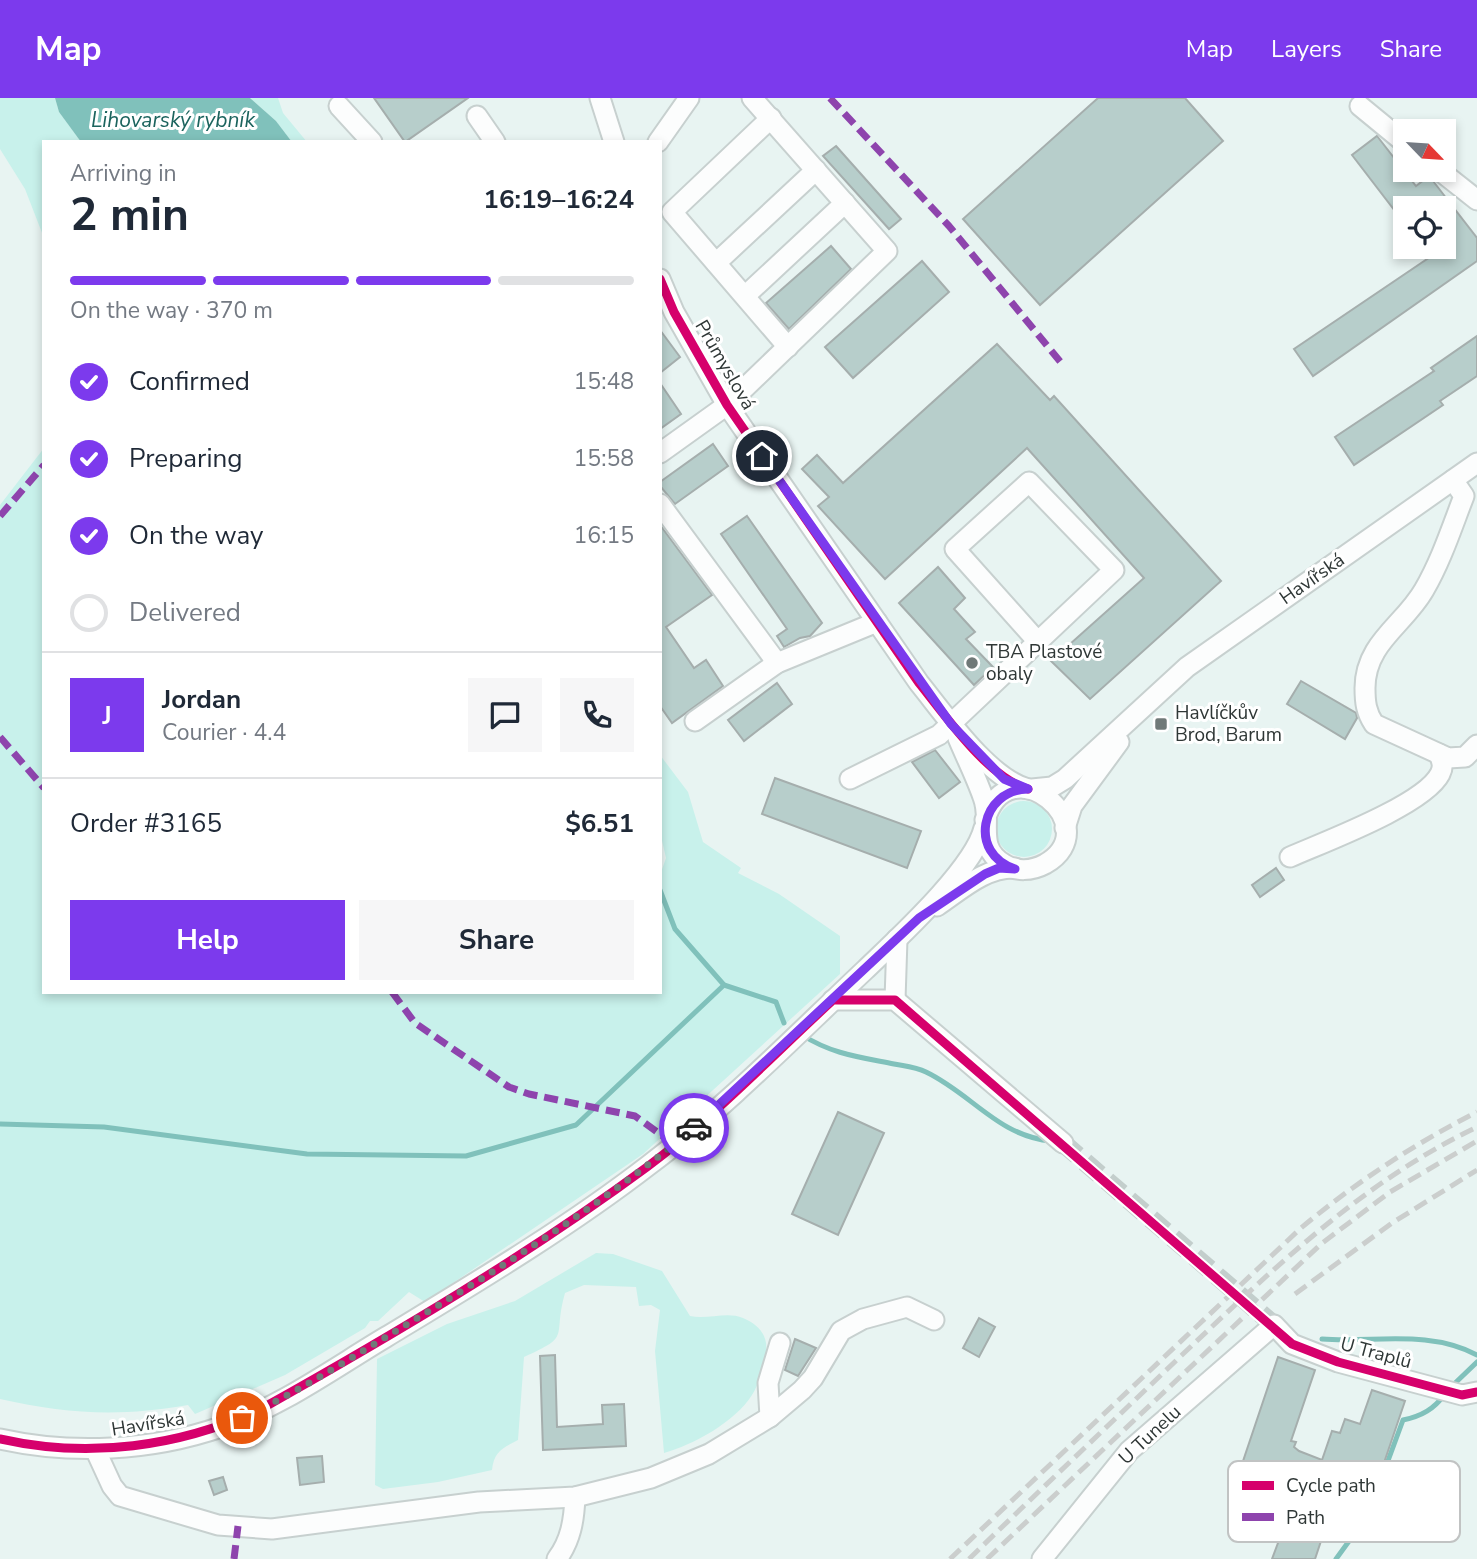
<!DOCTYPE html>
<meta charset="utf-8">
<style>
:root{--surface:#fff;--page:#f6f6f7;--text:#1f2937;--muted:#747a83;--line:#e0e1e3;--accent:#7c3aed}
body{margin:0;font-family:"Nunito Sans",sans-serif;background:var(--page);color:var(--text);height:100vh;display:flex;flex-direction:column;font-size:26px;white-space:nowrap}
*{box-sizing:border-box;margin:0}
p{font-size:23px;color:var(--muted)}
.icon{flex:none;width:38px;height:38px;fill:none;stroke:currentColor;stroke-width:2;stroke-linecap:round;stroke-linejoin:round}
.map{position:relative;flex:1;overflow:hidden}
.side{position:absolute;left:42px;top:42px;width:620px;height:854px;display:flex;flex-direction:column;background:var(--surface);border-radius:0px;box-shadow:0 4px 10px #0003}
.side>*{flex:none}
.needle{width:46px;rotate:115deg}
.buttons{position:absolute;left:1393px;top:21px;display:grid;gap:14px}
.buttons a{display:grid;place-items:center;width:63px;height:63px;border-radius:0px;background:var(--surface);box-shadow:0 4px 10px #0003;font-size:35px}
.pin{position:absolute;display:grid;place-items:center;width:60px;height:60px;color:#fff;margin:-30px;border:4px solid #fff;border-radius:50%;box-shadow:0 2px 7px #0007}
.courier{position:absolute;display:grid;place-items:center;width:70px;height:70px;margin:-35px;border:5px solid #7c3aed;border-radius:50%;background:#fff;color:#222;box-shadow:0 2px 9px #0007}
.overview em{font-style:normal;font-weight:700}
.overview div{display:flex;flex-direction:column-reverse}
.overview{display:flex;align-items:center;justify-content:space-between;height:119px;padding:0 28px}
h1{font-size:46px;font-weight:700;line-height:52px}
.bar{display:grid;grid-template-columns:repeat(4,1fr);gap:10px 7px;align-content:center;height:84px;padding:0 28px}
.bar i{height:9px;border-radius:5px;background:var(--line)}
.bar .on{background:var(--accent)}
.bar p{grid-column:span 4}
.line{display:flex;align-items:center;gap:18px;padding:0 28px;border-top:2px solid var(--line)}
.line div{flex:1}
.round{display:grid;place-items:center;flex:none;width:74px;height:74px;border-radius:0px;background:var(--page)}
ol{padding:0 28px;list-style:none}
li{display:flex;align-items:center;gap:21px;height:77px}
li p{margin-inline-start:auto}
li .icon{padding:7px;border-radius:50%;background:var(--accent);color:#fff;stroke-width:4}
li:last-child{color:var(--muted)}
li i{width:38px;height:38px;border:4px solid var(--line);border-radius:50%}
.primary-button{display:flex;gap:14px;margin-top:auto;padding:14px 28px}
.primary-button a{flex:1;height:80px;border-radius:0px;background:var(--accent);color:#fff;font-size:28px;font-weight:700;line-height:80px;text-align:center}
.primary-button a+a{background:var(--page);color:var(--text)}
header{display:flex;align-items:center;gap:42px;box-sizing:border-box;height:98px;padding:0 35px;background:var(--accent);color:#fff}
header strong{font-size:33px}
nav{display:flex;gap:38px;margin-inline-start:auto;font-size:24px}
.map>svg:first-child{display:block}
.green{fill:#c8f1eb}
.water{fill:#80c1bb}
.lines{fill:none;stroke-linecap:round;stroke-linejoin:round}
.stream{stroke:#80c1bb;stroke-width:5}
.building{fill:#b7cecb;stroke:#a5aead;stroke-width:2}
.minor-tunnel{stroke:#c3cecc;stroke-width:19;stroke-dasharray:19 10;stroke-linecap:butt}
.minor-casing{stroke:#c7d0cf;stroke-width:23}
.minor{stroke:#fcfdfd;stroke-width:19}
.rail{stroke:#cbcecd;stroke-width:5;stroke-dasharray:14 7;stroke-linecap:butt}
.quiet{stroke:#8e44ad;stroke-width:7;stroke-dasharray:14 7;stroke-linecap:butt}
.cycleway-casing{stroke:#fff;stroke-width:13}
.cycleway{stroke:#d6006c;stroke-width:9}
.done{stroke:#707978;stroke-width:7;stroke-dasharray:0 12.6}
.route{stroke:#7c3aed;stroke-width:9}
.poi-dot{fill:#707978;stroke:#fff;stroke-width:2.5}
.labels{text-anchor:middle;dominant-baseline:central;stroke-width:6;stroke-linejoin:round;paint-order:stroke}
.street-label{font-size:19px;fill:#2f3736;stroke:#fff}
.poi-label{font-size:19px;fill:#2f3736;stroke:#fff;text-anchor:start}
.water-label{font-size:21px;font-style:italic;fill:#1c645e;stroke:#fff}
.key{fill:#fff;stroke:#c1c3c3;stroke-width:2}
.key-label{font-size:19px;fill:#2f3736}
</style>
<header>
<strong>Map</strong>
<nav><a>Map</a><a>Layers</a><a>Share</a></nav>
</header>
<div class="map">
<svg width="1477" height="1461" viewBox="0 0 1477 1461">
<rect width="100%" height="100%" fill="#e8f4f2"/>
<!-- green -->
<g class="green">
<path d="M0,0h55l4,14 22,30h-37v96l-19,-49 -25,-40z"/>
<path d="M250,0h28l5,15 24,29h-15l-16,-21z"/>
<path d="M44,350v544h616v-117l6,-17 -6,-26v-77l28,37 15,50 38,26 -3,5 41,21 61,42v38l-197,180 -218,148 -16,-10 -31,29h-8l-5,7 -80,47 -90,39 -7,-9c-68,12 -122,9 -188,-6v-894z"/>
<circle cx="1024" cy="731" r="28"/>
<path d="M596,1155l17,1 49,17 28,45c17,4 37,-5 53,2 19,8 28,22 21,42 -3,11 -5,25 -12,35 -17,27 -59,50 -88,58l-9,-102 5,-41 -9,-5 -12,1 -3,-19 -52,-2 -19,8c-13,46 8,42 -41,64l-6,83c-15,8 -24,11 -26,30l-54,12 -55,7 -8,-4 2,-126 70,-35 68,-23z"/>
</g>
<!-- water -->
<path class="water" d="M55,0h195l26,23 16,21h-211l-22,-30z"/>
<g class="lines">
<!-- stream -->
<g class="stream">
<path d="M660,792l15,39 49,56 52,17 8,21"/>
<path d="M802,937c30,19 57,22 92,29 10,2 22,3 32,8 46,22 72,64 125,69"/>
<path d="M0,1026l104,3 203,27 159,2 110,-31 148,-140"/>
<path d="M1322,1241c52,4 106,-10 155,16"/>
<path d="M1451,1289l26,-25"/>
<path d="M1336,1461l32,-44 35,-95c19,-4 31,-11 42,-26"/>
</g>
</g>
<!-- building -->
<g class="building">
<path d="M374,0h94l-63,44z"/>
<path d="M1098,0h87l38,43 -183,164 -77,-86z"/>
<path d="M1377,38l39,50 13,-10 4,5 44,57v23l-164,115 -19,-27 136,-92 -8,-10h22v-39h-39v16l-53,-69z"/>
<path d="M836,48l65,73 -12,10 -66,-73z"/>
<path d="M831,148l20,23 -62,60 -23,-26z"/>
<path d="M922,163l27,31 -96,86 -28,-31z"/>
<path d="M660,232l20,27 -20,16z"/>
<path d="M1477,238v40l-37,25 3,4 -89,60 -19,-28 99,-66 -3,-3z"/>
<path d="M997,246l53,56 4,-4 167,185 -131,118 -39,-38 93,-83 -117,-130 -142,131 -67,-73 11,-9 -27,-28 15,-14 26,28z"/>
<path d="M660,285l21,31 -21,15z"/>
<path d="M713,346l15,22 -53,38 -15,-18v-4z"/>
<path d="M747,418l75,107 -12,13 -10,2 -16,9 -7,-11 10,-7 -66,-95z"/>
<path d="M660,427l52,70 -46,32 28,41 12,-8 17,26 -51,37 -12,-17z"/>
<path d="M938,469l27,31 -11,11 21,23 -9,7 27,28 -19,18 -75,-82z"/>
<path d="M1301,583l55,32 1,5 -12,21 -58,-35z"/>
<path d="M777,585l15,21 -48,37 -16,-21z"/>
<path d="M935,652l25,32 -21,16 -27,-36z"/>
<path d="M775,680l146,53 -14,37 -145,-54z"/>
<path d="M1276,770l8,12 -24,17 -8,-12z"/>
<path d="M838,1014l46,21 -46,102 -46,-21z"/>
<path d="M979,1220l16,9 -16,30 -16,-9z"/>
<path d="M795,1241l21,9 -18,28 -13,-6z"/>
<path d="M555,1257l2,72 46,-3 -1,-19 22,-1 2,42 -83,4 -3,-94z"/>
<path d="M1278,1259l37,13 -24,71 5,1 -2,5 5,4 23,9 10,-29 8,2 5,-14 15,5 12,-34 33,11 -34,100 -25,-9 -3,6 -7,-2 -21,63h-43l9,-24 10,3 16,-46 -26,-10 -6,20 -41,-14z"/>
<path d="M322,1358l2,26 -24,3 -3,-27z"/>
<path d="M223,1379l4,13 -13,5 -5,-14z"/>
</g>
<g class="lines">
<!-- minor-tunnel -->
<path class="minor-tunnel" d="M1063,1045l211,182"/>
<!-- minor casing -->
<g class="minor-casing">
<g id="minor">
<path d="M600,0l14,44"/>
<path d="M339,8l33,36"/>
<path d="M1360,8l45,37"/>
<path d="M477,18l18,26"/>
<path d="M771,20l-99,94 116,135"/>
<path d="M658,44l31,-44"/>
<path d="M1439,72l38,30"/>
<path d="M716,165l100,-93"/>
<path d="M660,181l14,33 53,93 192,278c26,32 69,95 109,106"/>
<path d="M745,198l100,-93"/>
<path d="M660,355l67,-48 160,-154 -135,-153"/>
<path d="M1453,382l11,16c-12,31 -23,65 -40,94 -20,35 -59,53 -59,98 0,14 1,24 9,36l74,34 17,-1 12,-12"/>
<path d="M660,406l117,159"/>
<path d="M695,623l82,-58 100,-41"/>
<path d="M958,640c8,19 18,39 25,59 10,24 -8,50 21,67 12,8 28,7 41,0 65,-37 -36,-122 -60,-44"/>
<path d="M850,681l89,-44 175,-165 -85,-88 -74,67 84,94"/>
<path d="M1032,691l20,-2 13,-8 122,-112 290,-204"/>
<path d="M1065,730l7,-22 47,-64"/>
<path d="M1290,759c34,-15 134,-52 150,-83 4,-8 2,-12 -1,-20"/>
<path d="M937,808c24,-16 48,-39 78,-38"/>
<path d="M833,902h62l168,143"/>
<path d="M895,902l2,-61"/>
<path d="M770,1319l-2,-34 12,-40"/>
<path d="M0,1341c72,16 151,12 221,-12 58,-19 113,-59 165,-90 89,-54 180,-108 263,-172 77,-58 146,-129 216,-195 31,-30 109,-101 119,-142"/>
<path d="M95,1351l17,37 8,10 98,29 54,4 207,-27 96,-5 76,-19 58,-24 61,-37 32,-27 11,-12 28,-47 22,-12 44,-12 27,13"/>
<path d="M557,1461c14,-19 17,-39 18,-62"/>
<path d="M1042,1461l87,-108 145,-126 18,19 46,18 124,33 15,-3"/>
</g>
</g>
<!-- minor -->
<use href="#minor" class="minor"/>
<!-- rail -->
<g class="rail">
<path d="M1295,1196l97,-71 85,-53"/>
<path d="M950,1461l351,-331c54,-45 113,-84 176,-116"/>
<path d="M969,1461c71,-69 143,-137 215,-206 90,-85 180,-172 293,-226"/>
<path d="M987,1461l334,-315 69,-52 87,-51"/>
</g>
<!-- quiet -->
<g class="quiet">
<path d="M830,0l119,128 114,139"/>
<path d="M0,418l44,-51"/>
<path d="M0,639l44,51"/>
<path d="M392,894l23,31 94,64 20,7 106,22 39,28"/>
<path d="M234,1461l4,-33"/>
</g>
<!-- cycleway casing -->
<g class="cycleway-casing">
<g id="cycleway">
<path d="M660,181l14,33 53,93 192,278c26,32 69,95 109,106"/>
<path d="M0,1341c88,20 180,8 261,-30 132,-74 264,-152 386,-242 67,-50 125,-111 186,-167h62l397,344 46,18 124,33 15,-3"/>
</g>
</g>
<!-- cycleway -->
<use href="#cycleway" class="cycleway"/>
</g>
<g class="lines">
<!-- done -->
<path class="done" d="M242,1320c56,-26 109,-60 162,-92 100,-60 200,-123 290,-198"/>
<!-- route -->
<path class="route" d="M694,1030l225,-210 66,-44 14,-6 16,1c-47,-15 -35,-79 13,-80l-24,-10 -53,-55 -189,-268"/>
</g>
<!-- markers -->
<g class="poi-dot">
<circle cx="972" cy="565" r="7"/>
<rect x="1154" y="619" width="14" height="14" rx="3.5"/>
</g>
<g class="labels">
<!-- street labels -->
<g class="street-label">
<text transform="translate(725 267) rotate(60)">Průmyslová</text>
<text transform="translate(1312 481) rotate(-35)">Havířská</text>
<text transform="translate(1376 1255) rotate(15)">U Traplů</text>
<text transform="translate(148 1326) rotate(-9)">Havířská</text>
<text transform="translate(1150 1337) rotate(-43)">U Tunelu</text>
</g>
<!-- poi labels -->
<g class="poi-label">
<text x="986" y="554">TBA Plastové<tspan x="986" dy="22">obaly</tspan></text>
<text x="1175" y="615">Havlíčkův<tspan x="1175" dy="22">Brod, Barum</tspan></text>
</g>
<!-- water labels -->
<g class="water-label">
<text x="173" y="22">Lihovarský rybník</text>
</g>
</g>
<!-- legend -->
<rect x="1228" y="1363" width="232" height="81" rx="10" class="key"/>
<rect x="1242" y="1383" width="32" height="9" fill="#d6006c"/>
<rect x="1242" y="1415" width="32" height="8" fill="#8e44ad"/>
<g class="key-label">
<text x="1286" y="1394">Cycle path</text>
<text x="1286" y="1426">Path</text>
</g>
</svg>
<div class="buttons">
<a><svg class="needle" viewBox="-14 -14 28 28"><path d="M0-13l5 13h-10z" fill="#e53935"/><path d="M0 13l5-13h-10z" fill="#747a83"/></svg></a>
<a><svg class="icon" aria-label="locate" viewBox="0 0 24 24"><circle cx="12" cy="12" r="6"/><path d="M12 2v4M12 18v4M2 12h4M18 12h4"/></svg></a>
</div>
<div class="pin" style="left:242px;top:1320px;background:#ea580c"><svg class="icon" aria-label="bag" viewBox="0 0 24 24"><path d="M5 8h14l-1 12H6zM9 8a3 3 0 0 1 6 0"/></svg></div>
<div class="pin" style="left:762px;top:358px;background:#1f2937"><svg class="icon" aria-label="home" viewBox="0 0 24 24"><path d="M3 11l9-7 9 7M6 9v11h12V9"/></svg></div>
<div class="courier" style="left:694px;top:1030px"><svg class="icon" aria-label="car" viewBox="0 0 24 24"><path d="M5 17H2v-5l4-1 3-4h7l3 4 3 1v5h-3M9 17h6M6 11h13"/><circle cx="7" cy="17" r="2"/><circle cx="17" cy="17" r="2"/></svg></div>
<section class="side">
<div class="overview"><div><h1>2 min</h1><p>Arriving in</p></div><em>16:19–16:24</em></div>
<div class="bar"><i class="on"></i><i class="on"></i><i class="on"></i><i></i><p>On the way · 370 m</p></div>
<ol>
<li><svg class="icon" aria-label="check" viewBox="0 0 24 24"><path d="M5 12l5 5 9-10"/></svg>Confirmed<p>15:48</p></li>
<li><svg class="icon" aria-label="check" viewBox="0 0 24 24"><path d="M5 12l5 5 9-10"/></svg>Preparing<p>15:58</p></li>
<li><svg class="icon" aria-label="check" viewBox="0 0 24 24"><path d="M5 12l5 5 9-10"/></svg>On the way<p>16:15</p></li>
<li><i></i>Delivered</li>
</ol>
<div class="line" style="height:126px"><b class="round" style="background:var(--accent);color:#fff">J</b><div><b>Jordan</b><p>Courier · 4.4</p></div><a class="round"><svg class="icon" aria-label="chat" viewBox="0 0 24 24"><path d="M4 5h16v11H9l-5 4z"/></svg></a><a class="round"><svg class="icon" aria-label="phone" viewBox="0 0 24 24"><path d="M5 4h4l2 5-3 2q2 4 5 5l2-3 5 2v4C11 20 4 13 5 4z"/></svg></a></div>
<div class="line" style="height:91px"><div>Order #3165</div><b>$6.51</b></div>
<div class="primary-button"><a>Help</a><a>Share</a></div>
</section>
</div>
